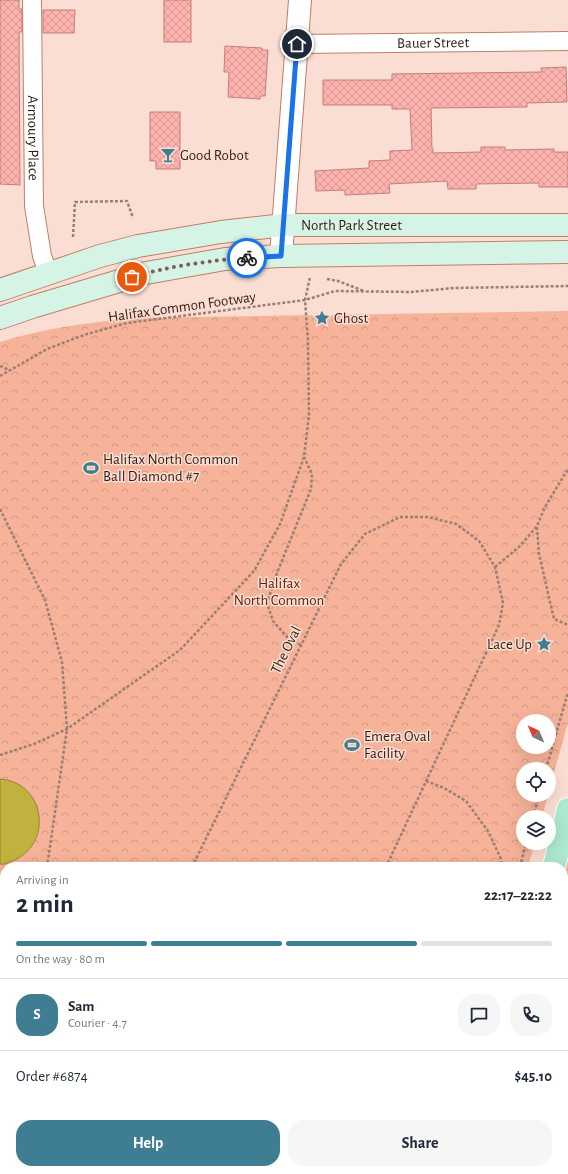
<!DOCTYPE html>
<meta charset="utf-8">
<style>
:root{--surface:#fff;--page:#f6f6f7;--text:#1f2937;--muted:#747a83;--line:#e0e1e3;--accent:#3e7d92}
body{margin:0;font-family:"Alegreya Sans",sans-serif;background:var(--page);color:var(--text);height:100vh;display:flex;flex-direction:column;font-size:15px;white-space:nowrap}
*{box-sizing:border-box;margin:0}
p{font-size:13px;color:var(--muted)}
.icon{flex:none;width:22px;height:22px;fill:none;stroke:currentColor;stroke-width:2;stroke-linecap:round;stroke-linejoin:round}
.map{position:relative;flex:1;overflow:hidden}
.sheet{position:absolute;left:0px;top:862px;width:568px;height:312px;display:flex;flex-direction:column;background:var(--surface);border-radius:16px 16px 0 0;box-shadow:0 4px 16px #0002}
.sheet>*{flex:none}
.needle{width:26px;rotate:316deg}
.controls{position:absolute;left:516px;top:714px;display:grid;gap:8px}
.controls a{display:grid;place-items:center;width:40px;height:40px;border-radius:50%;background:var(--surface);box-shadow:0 4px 16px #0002;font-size:20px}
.pin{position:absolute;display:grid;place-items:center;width:34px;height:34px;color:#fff;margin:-17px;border:2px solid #fff;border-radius:50%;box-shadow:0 1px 4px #0007}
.courier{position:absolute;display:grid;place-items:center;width:40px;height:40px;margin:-20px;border:3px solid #1a73e8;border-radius:50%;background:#fff;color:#222;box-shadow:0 1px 5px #0007}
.headline em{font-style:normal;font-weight:700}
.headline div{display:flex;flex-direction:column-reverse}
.headline{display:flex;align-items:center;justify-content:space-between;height:68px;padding:0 16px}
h1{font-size:26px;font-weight:700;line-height:30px}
.bar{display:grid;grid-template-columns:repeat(4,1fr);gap:6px 4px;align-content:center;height:48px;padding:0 16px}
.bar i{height:5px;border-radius:3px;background:var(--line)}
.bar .active{background:var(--accent)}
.bar p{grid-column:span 4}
.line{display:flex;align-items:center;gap:10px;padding:0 16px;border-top:1px solid var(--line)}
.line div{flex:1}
.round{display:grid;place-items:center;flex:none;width:42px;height:42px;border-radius:16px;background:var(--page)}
.primary-button{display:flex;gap:8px;margin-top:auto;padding:8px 16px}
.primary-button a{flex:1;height:46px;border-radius:16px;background:var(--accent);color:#fff;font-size:16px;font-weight:700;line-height:46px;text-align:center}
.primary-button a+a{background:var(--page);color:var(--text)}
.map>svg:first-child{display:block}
.grass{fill:#f6b399}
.forest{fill:url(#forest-crowns);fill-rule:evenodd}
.water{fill:#c1b23f;stroke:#978531}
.building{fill:url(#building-cross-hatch);stroke:#c47d7b}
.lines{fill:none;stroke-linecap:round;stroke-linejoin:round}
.minor-casing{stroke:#c07f66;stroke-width:20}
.tertiary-casing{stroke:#c07f66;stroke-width:24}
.secondary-casing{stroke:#c07f66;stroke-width:24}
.primary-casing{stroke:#fff;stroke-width:24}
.path{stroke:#9a7f75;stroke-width:2.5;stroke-dasharray:3 2;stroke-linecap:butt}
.minor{stroke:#fff;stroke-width:18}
.tertiary{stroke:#fff;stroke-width:22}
.secondary{stroke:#d6f4e6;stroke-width:22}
.primary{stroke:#ade9ce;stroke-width:22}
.done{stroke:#7a5f55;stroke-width:4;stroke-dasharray:0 7.2}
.route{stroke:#1a73e8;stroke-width:5}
.labels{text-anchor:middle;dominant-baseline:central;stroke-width:3;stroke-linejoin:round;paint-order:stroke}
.street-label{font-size:15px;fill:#341b11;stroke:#fbded3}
.poi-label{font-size:15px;fill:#341b11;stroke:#fbded3;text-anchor:start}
.park-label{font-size:15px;fill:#5c1e01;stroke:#fbded3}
</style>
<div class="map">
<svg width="568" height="1174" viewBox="0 0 568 1174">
<defs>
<pattern id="forest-crowns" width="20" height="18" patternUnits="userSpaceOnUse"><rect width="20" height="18" fill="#f6b399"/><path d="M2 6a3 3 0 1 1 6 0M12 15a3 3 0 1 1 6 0" fill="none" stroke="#d49983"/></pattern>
<pattern id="building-cross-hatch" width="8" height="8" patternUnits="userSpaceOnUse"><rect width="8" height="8" fill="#fdb2ae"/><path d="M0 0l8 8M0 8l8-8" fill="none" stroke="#d99895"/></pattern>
</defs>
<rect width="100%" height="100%" fill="#fbded3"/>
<!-- grass -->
<path class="grass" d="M568,849v78l-5,24v-82z"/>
<!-- forest -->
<path class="forest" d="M568,311v412l-19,67v-21h-26v26h25l-6,22h-19v26h12l-7,24h-523v302h482v5h-487v-832c45,-14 91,-20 137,-24zM523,721h26v26h-26z"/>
<!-- water -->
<path class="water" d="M0,779c44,3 54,62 15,81 -5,2 -10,5 -15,4z"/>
<!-- building -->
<g class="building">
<path d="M0,0h19v9h3v23h-3l1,153 -20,-1z"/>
<rect x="164" y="0" width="27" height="42"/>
<path d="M43,10h32l-1,23h-31z"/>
<path d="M225,46l37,2v2h6l-3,46h-5v3l-32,-2 1,-25h-5z"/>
<path d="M566,67l1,35 -40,1v4l-96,1 1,41h1v4l48,-1v-5h24v3l49,-1v3h14v35h-29v-4l-63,1v5h-28l-1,-8 -58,3 1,9 -45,2v-5l-29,1 -1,-20 54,-3v-7l21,-1v-9l22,-1 -2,-41h-18v-4h-69v-25h69v-6l150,-2 -1,-4z"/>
<path d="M150,112h30v57h-24v-8h-6z"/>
</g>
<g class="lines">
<!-- minor casing -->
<g class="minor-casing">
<g id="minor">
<path id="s1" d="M32,0l2,206 8,50 7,19"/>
<path id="s2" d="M297,44l271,-3"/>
</g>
</g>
<!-- tertiary casing -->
<g class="tertiary-casing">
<path id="tertiary" d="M281,256l19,-256"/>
</g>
<!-- secondary casing -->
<g class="secondary-casing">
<g id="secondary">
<path id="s3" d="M0,290l100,-34 38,-10 83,-14 63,-7h284"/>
<path d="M0,318l32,-11 114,-34 79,-14 56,-3 287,-4"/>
</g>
</g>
<!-- primary casing -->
<g class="primary-casing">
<g id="primary">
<path d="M554,867l14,-58"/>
<path d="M563,1079l5,-59"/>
<path d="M516,1174v-5"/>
<path d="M558,1174v-5"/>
</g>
</g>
<!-- path -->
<g class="path">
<path d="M73,237l2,-35 52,-1 6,17"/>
<path d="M327,279l11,2 26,10"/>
<path d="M0,366l9,4"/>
<path d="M0,376l47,-27 40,-15 40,-11 178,-23 30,-9 76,1 43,-4 114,-2"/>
<path d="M0,509l45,91 17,62 5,67 -20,138"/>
<path d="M537,527l2,27 15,65 14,6"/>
<path d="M495,567l25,-21 17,-20 8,-19 23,-38"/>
<path d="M301,645l-14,-8 -14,-16 -6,-18 10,-30 34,-84 1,-15 -8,-17"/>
<path d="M0,755l34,-11 33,-15 113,-79 74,-79 26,-47 24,-67 5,-42 -1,-74 -3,-41 5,-23"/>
<path d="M546,769l22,-77"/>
<path d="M426,781l18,7 22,13 22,30 13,28 1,8"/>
<path d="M533,817l6,-22"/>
<path d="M192,867l149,-303 24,-30 35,-17h28l28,7 23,17 16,26 8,36 -4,22 -113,242"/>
<path d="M520,867l6,-24"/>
<path d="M0,921l5,6"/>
<path d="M0,1173l13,-4"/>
<path d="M17,1174l2,-5"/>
</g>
<!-- minor -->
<use href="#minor" class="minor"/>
<!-- tertiary -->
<use href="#tertiary" class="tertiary"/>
<!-- secondary -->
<use href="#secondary" class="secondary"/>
<!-- primary -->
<use href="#primary" class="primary"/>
</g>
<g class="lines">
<!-- done -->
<path class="done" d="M132,277c34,-10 79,-17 115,-19"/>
<!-- route -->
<path class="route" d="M247,258l34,-2 16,-212"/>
</g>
<!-- icons -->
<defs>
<g id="bar-bare" transform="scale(1.2)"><path d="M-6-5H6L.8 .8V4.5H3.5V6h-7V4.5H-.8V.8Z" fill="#3e7d92" stroke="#fbded3" stroke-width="2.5" paint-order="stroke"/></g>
<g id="sight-bare" transform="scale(1.2)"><path d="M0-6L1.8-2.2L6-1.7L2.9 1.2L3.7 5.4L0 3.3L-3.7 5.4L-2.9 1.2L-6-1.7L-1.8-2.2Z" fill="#3e7d92" stroke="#fbded3" stroke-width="2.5" paint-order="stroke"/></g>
<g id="stadium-bare" transform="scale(1.2)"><path d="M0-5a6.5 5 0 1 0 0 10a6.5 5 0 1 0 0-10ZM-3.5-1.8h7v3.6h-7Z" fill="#3e7d92" stroke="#fbded3" stroke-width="2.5" paint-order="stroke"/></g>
</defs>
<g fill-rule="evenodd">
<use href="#bar-bare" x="168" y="155"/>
<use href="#sight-bare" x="322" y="318"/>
<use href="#stadium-bare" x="91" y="468"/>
<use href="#sight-bare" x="544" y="644"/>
<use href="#stadium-bare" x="352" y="745"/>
</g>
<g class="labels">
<!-- street labels -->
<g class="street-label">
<text stroke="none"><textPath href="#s2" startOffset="136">Bauer Street</textPath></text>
<text stroke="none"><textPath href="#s1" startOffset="138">Armoury Place</textPath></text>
<text stroke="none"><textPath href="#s3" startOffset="360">North Park Street</textPath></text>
<text transform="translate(182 307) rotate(-8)">Halifax Common Footway</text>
<text transform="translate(286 650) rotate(-64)">The Oval</text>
</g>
<!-- poi labels -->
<g class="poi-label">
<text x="180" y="155">Good Robot</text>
<text x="334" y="318">Ghost</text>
<text x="103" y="459">Halifax North Common<tspan x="103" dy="17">Ball Diamond #7</tspan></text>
<text x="532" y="644" text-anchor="end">Lace Up</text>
<text x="364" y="736">Emera Oval<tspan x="364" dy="17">Facility</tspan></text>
</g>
<!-- park labels -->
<g class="park-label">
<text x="279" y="583">Halifax<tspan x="279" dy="17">North Common</tspan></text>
</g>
</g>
</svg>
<div class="controls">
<a><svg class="needle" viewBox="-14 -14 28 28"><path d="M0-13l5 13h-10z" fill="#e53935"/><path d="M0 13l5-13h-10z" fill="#747a83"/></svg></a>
<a><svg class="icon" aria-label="locate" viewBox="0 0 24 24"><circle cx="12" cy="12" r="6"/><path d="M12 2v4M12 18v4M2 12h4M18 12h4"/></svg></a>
<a><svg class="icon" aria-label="layers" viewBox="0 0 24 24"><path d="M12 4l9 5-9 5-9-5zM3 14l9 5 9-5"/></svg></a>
</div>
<div class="pin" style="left:132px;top:277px;background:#ea580c"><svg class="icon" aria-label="bag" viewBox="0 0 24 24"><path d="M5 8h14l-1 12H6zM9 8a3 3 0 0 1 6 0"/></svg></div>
<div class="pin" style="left:297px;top:44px;background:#1f2937"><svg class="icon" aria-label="home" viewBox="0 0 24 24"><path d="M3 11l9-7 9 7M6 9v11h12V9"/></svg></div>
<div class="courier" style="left:247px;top:258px"><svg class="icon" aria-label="bike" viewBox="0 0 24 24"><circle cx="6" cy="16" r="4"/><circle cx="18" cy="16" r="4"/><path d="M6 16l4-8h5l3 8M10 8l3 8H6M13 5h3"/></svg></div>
<section class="sheet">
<div class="headline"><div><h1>2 min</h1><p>Arriving in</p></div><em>22:17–22:22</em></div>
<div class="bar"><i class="active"></i><i class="active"></i><i class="active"></i><i></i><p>On the way · 80 m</p></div>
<div class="line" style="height:72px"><b class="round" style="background:var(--accent);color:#fff">S</b><div><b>Sam</b><p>Courier · 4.7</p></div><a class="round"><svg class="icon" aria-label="chat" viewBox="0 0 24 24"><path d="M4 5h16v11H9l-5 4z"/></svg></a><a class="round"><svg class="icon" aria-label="phone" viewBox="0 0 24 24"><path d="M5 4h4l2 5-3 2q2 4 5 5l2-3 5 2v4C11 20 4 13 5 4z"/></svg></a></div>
<div class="line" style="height:52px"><div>Order #6874</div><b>$45.10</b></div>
<div class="primary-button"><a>Help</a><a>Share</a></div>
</section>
</div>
